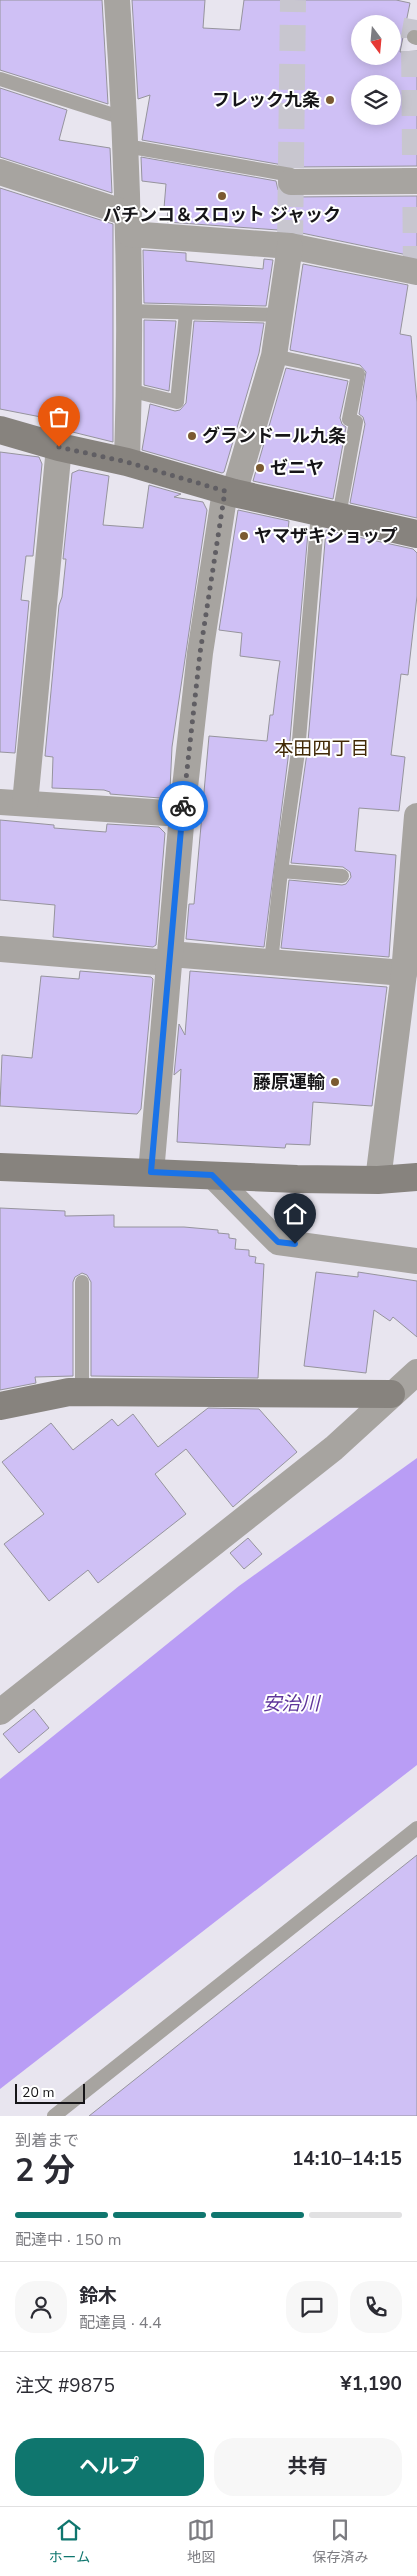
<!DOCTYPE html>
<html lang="ja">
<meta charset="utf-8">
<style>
:root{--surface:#fff;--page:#f7f7f7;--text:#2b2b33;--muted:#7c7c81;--line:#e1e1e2;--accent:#0f766e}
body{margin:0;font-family:"Nunito Sans","Noto Sans JP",sans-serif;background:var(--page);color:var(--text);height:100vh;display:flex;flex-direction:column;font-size:19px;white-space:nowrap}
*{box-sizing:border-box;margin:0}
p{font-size:16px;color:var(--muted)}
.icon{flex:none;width:28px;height:28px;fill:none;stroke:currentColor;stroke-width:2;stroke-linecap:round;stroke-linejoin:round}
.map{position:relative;height:2116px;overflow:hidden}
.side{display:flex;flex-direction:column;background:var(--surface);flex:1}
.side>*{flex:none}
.needle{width:32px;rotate:164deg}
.fabs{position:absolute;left:351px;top:15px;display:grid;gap:10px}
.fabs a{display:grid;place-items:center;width:50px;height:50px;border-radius:50%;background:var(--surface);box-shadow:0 2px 12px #0003;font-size:25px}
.scale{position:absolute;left:15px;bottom:12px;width:70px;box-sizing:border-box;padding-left:5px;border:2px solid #161518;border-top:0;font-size:14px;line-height:18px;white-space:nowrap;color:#161518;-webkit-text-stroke:4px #fff;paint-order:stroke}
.pin{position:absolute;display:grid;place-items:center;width:42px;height:42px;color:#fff;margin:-51px -21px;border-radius:50% 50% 50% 0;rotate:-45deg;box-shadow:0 0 5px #0007}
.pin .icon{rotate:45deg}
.courier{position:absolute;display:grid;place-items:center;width:50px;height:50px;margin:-25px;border:4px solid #1a73e8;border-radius:50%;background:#fff;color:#222;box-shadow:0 1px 6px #0007}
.summary em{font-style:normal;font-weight:700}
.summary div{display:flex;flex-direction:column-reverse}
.summary{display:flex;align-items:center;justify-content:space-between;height:85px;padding:0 15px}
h1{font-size:32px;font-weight:700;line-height:38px}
.bar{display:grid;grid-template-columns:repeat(4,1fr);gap:8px 5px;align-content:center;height:60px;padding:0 15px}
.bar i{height:6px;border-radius:4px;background:var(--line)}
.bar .active{background:var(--accent)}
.bar p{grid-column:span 4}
.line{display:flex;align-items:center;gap:12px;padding:0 15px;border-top:1px solid var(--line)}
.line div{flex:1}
.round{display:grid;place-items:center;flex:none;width:52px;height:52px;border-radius:20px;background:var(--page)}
.primary-button{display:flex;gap:10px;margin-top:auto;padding:10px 15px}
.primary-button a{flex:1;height:58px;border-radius:20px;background:var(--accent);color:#fff;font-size:20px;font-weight:700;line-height:58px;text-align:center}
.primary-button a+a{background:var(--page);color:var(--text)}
.dock{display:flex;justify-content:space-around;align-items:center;height:70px;border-top:1px solid var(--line);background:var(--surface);font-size:14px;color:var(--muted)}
.dock a{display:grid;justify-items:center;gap:2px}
.dock .active{color:var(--accent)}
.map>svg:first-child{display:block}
.water{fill:#b99df5}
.building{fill:#cfc0f5;stroke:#96949d;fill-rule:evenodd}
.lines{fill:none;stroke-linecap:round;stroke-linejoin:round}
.street-tunnel{stroke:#c8c6cf;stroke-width:26;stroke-dasharray:26 13;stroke-linecap:butt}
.lane{stroke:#a7a4a0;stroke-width:14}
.street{stroke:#a7a4a0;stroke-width:26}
.secondary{stroke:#87837e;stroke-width:28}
.done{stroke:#605e63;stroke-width:5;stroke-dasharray:0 9}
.route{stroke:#1a73e8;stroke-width:6}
.poi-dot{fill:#7b5a31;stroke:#fff;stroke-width:2}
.labels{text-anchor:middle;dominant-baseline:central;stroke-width:4;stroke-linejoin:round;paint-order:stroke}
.poi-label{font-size:18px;font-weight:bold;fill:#161518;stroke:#fff;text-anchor:start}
.neighbourhood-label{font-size:19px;fill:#412906;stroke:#fff}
.water-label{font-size:19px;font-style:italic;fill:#5e359a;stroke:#fff}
</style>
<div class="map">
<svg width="417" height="2116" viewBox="0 0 417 2116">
<rect width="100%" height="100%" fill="#e8e5ef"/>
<!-- water -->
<path class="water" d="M417,1458v307l-417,324v-310l239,-193z"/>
<!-- building -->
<g class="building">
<path d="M0,0h102l6,104 -108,-34z"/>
<path d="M132,0h73l-2,28 37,2 4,-30h152l14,3 -10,49 17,-1v115l-123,1 -152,-27 8,-45 -12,4zM360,24h32v32h-32zM360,84h32v32h-32z"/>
<path d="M0,88l67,22 -8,30 51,8 2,45 -112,-36z"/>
<path d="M141,157l135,24 2,9 13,7 126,-1v61l-125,-26 -125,-9 1,-14h-4l2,-24 -24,-3z"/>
<path d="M0,188l113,36v218l-73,-18 1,-7 -41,-8z"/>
<path d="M143,250l43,3v8l77,8 1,-10 9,1 -7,46 -122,-3z"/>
<path d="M303,264l105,21 -8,49 11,2 6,66v116l-67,-15 15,-79 -2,-7 -4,-3 7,-42 -6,-7 -70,-15z"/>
<path d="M144,320l32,1 -7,70 -25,-6z"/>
<path d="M194,321l70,2 -5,30 -35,119 -2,1 -80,-23 8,-46 25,7 5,-1 6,-7z"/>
<path d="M286,368l62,13 -8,37 2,6 4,3 -13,72 -80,-18z"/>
<path d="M0,452l39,5 3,7 -9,92h-7l-5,44 8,1 -14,152 -15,-1z"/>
<path d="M79,470l30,6 -6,49 40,3 6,-43 32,9 -7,3 29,5 4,8 -35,237 -2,42 -10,9 -50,-4v-2l-6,-2 -52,-2 1,-31 -8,-1 14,-151 3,-8 4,-38h-3l9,-86z"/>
<path d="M238,510l51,11 -1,9 20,2 -19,219 -25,196 -78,-8 3,-35h5l15,-168 58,5 3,-26h3l5,-41 2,-13 -40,-5 2,-23 -23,-3z"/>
<path d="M326,530l87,19 4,4v43l-9,79 -7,-1 -10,81 14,2 -6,54 -40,-3 -4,43 41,4 -7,102 -108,-9 8,-68 53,5 4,-1 5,-7 -1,-5 -7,-5 -52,-4 16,-110z"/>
<path d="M0,820l54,5v3l52,4 1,-8 52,3 6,6 -9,112 -3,2 -100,-10 2,-32 -55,-5z"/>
<path d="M80,971l71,6 2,2 -12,130 -4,5 -137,-8 2,-51 30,3 9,-82 38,3z"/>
<path d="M190,971l197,16 -15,119 -59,-4 -3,43 -24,-1 -1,4 -108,-6 4,-73 -7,6 5,-51 6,11z"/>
<path d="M0,1208l65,3v5l49,-1v12h70l34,3v3l11,1v4l7,1 -1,10 14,1v6l7,1 -1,6 9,1 -6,114 -167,-2v-94l-4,-7 -5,-2 -7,4 -2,5v94l-38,1 1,6 -36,7z"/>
<path d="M316,1272l42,5v-5l59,9v56l-24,-20 -3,4 -16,-11 -8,63 -62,-7z"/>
<path d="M208,1408l51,1 38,43 -64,55 -47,-58 -31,25 31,40 -88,69 -10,-13 -39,31 -45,-57 40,-30 -42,-52 49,-39 22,27 39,-31 6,7 15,-12 25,33z"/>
<path d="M248,1538l14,16 -18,15 -14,-16z"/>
<path d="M34,1709l15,19 -30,25 -16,-19z"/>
<path d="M417,1855v261h-328z"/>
</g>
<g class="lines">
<!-- street-tunnel -->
<g class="street-tunnel">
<path d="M290,246l3,-246"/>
<path d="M416,272l-2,-235 3,-17"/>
</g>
<!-- lane -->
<g class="lane">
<path d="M414,37l3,1"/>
<path d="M0,79l126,40"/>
<path d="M126,146l165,29"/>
<path d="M128,311l152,4"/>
<path d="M274,356l84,18 -9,45 7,3 -17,94"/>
<path d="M129,390l48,12 9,-89"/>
<path d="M281,871l61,5"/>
<path d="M271,962l10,-91 17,-119 20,-240"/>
<path d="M82,1282v110"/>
<path d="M54,2116l363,-288"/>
</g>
<!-- street -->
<g class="street">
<path d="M117,0c11,154 15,308 10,462"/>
<path d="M0,172l129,42"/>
<path d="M291,182l125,-1"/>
<path d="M130,234l160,12 127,26"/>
<path d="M234,493l40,-137 16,-110"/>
<path d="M0,802l182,12"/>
<path d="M25,803l34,-356"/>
<path d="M0,949l169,14"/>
<path d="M170,954l234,19"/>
<path d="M151,1173l31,-359 18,-161 25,-162"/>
<path d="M212,1175l66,67 139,19"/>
<path d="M378,1180l26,-207 13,-157"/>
<path d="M0,1712l334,-264 83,-76"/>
</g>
<!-- secondary -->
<g class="secondary">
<path d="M0,430l59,17 68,15 107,31 183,41"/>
<path d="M0,1167l297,12 81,1 39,-3"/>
<path d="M0,1406l69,-14 322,2"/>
</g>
</g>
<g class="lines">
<!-- done -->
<path class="done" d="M59,447l68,15 98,29 -25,162 -17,153"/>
<!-- route -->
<path class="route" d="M183,806l-32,366 61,3 66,67 17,2"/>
</g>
<!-- markers -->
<g class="poi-dot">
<circle cx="330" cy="100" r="5"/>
<circle cx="222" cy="196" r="5"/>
<circle cx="192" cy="436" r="5"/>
<circle cx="260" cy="468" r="5"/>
<circle cx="244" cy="536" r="5"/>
<circle cx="335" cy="1082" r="5"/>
</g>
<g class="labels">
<!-- poi labels -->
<g class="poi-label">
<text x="320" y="100" text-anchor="end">フレック九条</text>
<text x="222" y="215" text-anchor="middle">パチンコ＆スロット ジャック</text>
<text x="202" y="436">グランドール九条</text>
<text x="270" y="468">ゼニヤ</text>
<text x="254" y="536">ヤマザキショップ</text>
<text x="325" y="1082" text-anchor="end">藤原運輸</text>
</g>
<!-- neighbourhood labels -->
<g class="neighbourhood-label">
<text x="322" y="749">本田四丁目</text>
</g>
<!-- water labels -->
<g class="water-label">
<text x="291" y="1704">安治川</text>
</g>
</g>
</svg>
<div class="fabs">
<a><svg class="needle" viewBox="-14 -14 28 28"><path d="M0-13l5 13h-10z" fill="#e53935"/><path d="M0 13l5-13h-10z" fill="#7c7c81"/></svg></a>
<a><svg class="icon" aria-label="layers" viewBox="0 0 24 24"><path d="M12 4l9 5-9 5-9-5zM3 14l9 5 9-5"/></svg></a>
</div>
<div class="scale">20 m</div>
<div class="pin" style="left:59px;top:447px;background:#ea580c"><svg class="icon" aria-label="bag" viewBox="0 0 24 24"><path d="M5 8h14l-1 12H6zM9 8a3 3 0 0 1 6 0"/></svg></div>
<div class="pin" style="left:295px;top:1244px;background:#1f2937"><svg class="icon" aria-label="home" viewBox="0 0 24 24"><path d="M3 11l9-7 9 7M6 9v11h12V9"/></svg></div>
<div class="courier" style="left:183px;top:806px"><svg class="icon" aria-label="bike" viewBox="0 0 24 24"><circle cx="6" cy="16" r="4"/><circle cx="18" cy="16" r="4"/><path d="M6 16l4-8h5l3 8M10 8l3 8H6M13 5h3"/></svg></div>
</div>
<section class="side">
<div class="summary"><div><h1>2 分</h1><p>到着まで</p></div><em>14:10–14:15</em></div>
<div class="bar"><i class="active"></i><i class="active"></i><i class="active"></i><i></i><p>配達中 · 150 m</p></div>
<div class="line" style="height:90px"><a class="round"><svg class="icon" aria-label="person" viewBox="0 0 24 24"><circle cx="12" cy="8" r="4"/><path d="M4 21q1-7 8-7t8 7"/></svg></a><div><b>鈴木</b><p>配達員 · 4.4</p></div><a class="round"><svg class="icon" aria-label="chat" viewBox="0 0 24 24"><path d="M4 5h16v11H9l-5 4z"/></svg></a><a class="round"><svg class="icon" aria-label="phone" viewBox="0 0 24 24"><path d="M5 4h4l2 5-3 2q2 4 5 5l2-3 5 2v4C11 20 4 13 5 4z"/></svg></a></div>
<div class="line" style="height:65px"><div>注文 #9875</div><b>¥1,190</b></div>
<div class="primary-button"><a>ヘルプ</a><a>共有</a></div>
</section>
<nav class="dock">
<a class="active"><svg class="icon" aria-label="home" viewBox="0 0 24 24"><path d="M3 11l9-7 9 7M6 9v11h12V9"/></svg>ホーム</a>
<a><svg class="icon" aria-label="map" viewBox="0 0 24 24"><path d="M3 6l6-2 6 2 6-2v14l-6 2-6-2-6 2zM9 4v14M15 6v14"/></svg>地図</a>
<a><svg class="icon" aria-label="saved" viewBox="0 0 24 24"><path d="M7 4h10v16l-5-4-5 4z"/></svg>保存済み</a>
</nav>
